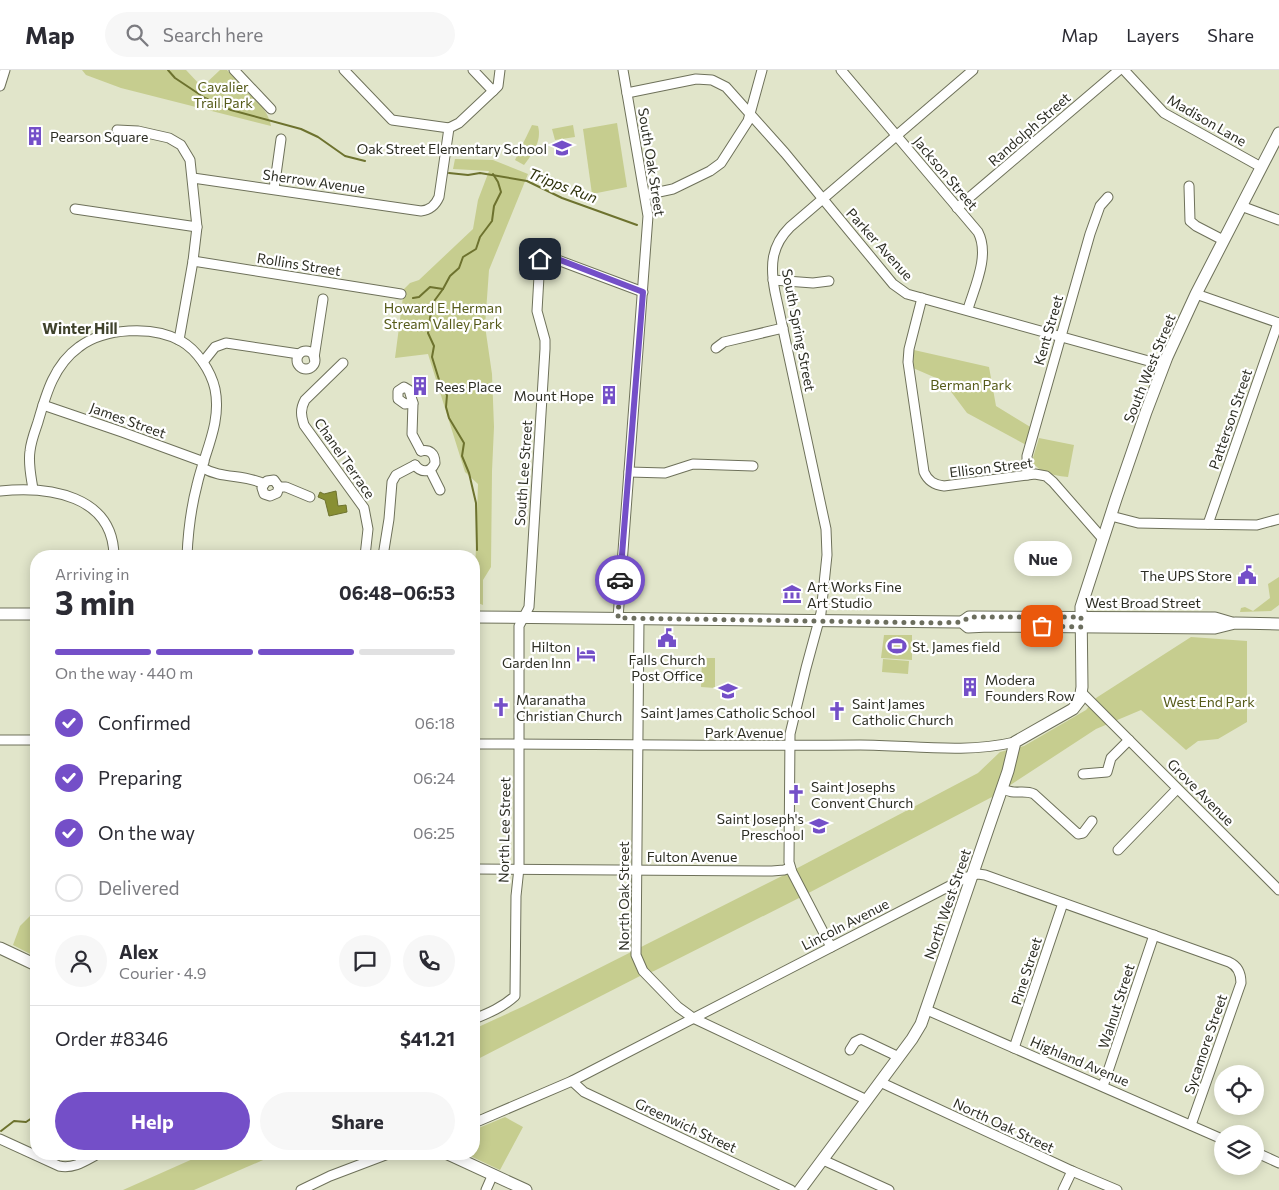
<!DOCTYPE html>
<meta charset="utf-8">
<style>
:root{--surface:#fff;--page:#f7f7f7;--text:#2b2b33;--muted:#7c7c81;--line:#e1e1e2;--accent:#744fc8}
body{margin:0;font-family:Commissioner,sans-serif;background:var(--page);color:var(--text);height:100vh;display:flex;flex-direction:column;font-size:19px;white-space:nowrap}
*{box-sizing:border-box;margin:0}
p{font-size:16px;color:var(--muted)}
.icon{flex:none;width:28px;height:28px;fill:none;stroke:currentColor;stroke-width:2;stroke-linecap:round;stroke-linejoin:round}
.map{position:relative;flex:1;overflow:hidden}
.drawer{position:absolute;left:30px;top:480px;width:450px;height:610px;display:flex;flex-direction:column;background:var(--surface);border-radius:20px;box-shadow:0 2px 12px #0003}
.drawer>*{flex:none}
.controls{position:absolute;left:1214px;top:995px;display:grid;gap:10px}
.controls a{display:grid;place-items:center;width:50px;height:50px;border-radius:50%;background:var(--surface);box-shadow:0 2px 12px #0003;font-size:25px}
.pin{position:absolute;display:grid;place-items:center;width:42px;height:42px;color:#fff;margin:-21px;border-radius:10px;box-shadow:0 2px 8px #0006}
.courier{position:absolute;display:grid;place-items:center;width:50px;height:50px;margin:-25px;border:4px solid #744fc8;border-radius:50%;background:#fff;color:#222;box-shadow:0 1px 6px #0007}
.bubble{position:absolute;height:35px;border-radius:18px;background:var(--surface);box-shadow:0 2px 12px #0003;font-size:16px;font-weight:700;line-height:35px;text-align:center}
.summary em{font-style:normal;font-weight:700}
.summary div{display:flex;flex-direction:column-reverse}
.summary{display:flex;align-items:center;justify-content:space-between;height:85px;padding:0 25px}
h1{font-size:32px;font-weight:700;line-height:38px}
.bar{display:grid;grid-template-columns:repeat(4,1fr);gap:8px 5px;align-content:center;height:60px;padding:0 25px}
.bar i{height:6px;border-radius:4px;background:var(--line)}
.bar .current{background:var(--accent)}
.bar p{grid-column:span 4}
.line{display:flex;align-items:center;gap:12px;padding:0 25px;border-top:1px solid var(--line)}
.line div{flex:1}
.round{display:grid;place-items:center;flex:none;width:52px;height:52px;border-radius:26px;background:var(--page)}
ol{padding:0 25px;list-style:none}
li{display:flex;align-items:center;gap:15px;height:55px}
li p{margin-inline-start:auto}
li .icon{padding:5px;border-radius:50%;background:var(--accent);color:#fff;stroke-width:4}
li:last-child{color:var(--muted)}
li i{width:28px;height:28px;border:2px solid var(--line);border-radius:50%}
.button{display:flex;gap:10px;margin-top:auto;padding:10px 25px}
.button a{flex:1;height:58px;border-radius:30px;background:var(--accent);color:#fff;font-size:20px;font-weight:700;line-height:58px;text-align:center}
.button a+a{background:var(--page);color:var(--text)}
header{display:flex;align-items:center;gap:30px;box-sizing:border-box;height:70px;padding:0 25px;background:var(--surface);border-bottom:1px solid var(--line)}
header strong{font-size:24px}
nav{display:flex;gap:28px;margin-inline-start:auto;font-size:18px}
.search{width:350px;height:45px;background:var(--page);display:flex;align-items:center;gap:12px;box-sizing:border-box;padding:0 18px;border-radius:28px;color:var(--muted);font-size:19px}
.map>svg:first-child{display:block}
.green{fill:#c6cd8f}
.water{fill:#888f33;stroke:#6d722e}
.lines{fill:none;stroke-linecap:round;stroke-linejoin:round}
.stream{stroke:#6d722e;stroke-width:2}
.minor-casing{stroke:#6e715a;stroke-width:11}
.major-casing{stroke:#6e715a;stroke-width:13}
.minor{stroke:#fff;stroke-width:9}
.major{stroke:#fff;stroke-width:11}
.done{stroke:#6c6e5e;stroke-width:5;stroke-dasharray:0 9}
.route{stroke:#744fc8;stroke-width:6}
.labels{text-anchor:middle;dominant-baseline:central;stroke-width:4.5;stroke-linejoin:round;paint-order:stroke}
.park-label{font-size:14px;fill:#565b1a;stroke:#fff}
.street-label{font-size:14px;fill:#2d2e24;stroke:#fff}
.poi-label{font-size:14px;fill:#2d2e24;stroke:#fff;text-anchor:start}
.water-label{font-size:15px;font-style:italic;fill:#30330c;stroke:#fff}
.neighbourhood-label{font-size:15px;font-weight:bold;fill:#3f422c;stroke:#fff}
</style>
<header>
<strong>Map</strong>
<div class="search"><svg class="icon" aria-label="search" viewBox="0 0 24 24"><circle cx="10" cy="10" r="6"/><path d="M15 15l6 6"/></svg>Search here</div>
<nav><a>Map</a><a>Layers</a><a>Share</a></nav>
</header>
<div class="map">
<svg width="1279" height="1120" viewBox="0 0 1279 1120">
<rect width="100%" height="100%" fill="#e1e5ca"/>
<!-- green -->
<g class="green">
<path d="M82,0h104l16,17 18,-17h7c14,15 41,36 44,56l-150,-38 -35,-13z"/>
<path d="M617,53l10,64 -35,7 -9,-65z"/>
<path d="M532,55l6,1c4,15 -5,27 -14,39l-9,-5z"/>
<path d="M573,55l2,12 -20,3 -3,-11z"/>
<path d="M455,89l38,1 35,14 -39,96 -4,56 7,48 2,53 -2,44 -1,96 -8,13v25l-5,-2 -4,2 4,-121 -13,-12 -37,-118 -33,4 9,-69 6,-6 9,-3 54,-51 5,-29 11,-29 -36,-2z"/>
<path d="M914,280l75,17 7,39 36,22 -4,18 -61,-33 -24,-32 -30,-13z"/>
<path d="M1039,368l35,7 -6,32c-11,-1 -30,-4 -36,-16z"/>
<path d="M1279,507v28l-8,6 -31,1 1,-4 4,-1 8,4 17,-13 -2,-14z"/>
<path d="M884,565h28v25l-31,-2z"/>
<path d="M1191,567l56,4v81l-29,17 -20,2 -12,9 -45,-40 -45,19 -104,68 -193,101 -145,73 -14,5 -166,85v-32l50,-23 264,-133 190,-100 22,-21 24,-6 62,-36 10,-12z"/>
<path d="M702,588h13v30l-14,-1z"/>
<path d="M883,589l26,2 -1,13 -26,-2z"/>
<path d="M36,840v47l-23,-12 7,-19z"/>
<path d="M505,1047l18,10 -23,43 -34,-16h8v-24z"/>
<path d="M204,1084h73l-83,36h-71z"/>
</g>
<!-- water -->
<path class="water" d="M336,421l2,15 8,-1 1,7 -18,4 -4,-16 -7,-3 2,-5 4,2z"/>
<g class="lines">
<!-- stream -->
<g class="stream">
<path d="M168,0l7,8 30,20 26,12 70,19 17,8 27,19 20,5"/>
<path d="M449,103l19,2 12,-2 47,8 35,17 75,27"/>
<path d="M413,228l6,-1 11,-10 13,2"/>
<path d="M477,480l-1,-47 -7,-30 -7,-17 2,-13 -15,-25 -3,-11 1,-12 -7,-12 -8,-26 2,-11 -6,-13 4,-29 11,-15 7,-13 9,-8 4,-11 13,-8 4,-12 12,-16 2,-15 7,-14 -3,-10 -5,-8"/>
<path d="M1,1061l13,-10 12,1 6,-4h4"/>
</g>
<!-- minor casing -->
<g class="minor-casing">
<g id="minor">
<path d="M234,0l37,39"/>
<path d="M344,0l48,50 57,8"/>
<path d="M473,0l20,21"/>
<path d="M841,0l137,162c12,23 -3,54 -10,77"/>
<path d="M1124,0l40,43 97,54"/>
<path d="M0,16l5,-16"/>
<path d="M627,23l69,-14 16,1 14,7 59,66 108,131 14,10 256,71"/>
<path d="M117,60l21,1 31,7 12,7 9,15 7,67 -4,34 -14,79"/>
<path d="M193,108l228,33c9,-1 14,-5 18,-14l10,-69 10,-5 34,-32 5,-5 2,-16"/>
<path d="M1189,116l1,35 6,5 27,14"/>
<path d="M274,119l7,-50"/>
<path d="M645,125l28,-6 37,-18 11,-8 27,-42 14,-51"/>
<path d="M1241,136l38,14"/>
<path d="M957,138l162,-138"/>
<path d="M75,139l122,18"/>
<path d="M193,191l208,33"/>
<path d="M773,210l40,3 16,-2"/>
<path d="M1196,224l83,29"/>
<path d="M922,228l-13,51 -1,13 16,110c4,9 10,13 20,14l91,-12 11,2 7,6 50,57"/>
<path d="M716,278l8,-6 59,-14"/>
<circle cx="306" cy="290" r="9"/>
<path d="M314,288l9,-59"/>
<path d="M203,292l12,-15 11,-4 73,11"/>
<path d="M343,293l-38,37c-5,9 -4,16 -1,25l60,83 4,21 -3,27"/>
<path d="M404,317l5,3 4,13 -8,1 -7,-5v-8z"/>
<path d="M413,333l-1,31 9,17"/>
<path d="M43,335l79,27 82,30"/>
<path d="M415,395c7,9 16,7 20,-2 0,-10 -6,-14 -14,-12"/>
<path d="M203,398c18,11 42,6 61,16"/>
<path d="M430,400l10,20"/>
<path d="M629,402l36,1 28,-9 60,2"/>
<path d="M1027,405v-19l63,-222 10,-28 8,-9"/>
<path d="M264,414l-2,4 2,6 6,2 7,-3 2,-6"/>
<path d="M264,414l3,-3 7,-1 5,7"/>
<path d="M279,417h7l24,10"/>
<path d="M33,419c-2,-13 -5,-25 -3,-38 1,-10 5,-20 8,-29 8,-28 16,-57 41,-75 25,-19 74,-22 102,-6 16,9 30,30 34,48 7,34 -11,64 -18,96 -6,23 -9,48 -10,71"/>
<path d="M0,421c49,-5 113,4 114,65"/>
<path d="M1111,446l27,7 47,1 72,1 22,-6"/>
<path d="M1208,454l70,-201"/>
<path d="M383,486l6,-37 3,-37 4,-7 19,-10"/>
<path d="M618,548l30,-402 -25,-146"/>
<path d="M639,548l-3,337 7,16 35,36 15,11 174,82"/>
<path d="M1082,623l197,197"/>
<path d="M0,670h36"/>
<path d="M474,674c128,0 257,2 386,1 51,0 104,9 155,-3"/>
<path d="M1083,704l24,-2 4,-14 18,-18"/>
<path d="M1002,718c12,8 21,1 32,6l44,40 5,-1 9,-12"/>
<path d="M1118,780l59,-61"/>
<path d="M474,799l298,2 12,-1 6,-2"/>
<path d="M831,877l-39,-75 -3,-10 1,-128 16,-66 15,-55 6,-58 -1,-26 -51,-237c-5,-26 -4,-46 15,-65l183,-157"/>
<path d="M927,940l295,129"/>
<path d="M474,949c15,-6 29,-12 41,-23l1,-100 3,-28v-242l10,-19 16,-258v-9l-8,-29 3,-52h15l88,33"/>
<path d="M1014,978l49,-145"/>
<path d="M850,980l5,-8 6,-3 38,18"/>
<path d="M572,1011l12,11 207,98"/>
<path d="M880,1012l192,89 45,19"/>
<path d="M1103,1016l51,-151"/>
<path d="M474,1053l98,-42 395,-204 11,-3 7,1 244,87c9,4 12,11 12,21l-50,142"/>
<path d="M0,1069l59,27c15,3 26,-5 39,-12"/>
<path d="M1255,1082l24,11"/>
<path d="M823,1090l66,30"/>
<path d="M301,1120l29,-14 58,-22"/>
<path d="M486,1120l7,-16"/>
<path d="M1063,1120l9,-19"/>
</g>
</g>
<!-- major casing -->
<g class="major-casing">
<g id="major">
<path d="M0,544h36"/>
<path d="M474,547l488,5 6,5 21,-1 226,2 20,-5 44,1"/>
<path d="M962,552l7,-5 246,1 17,5"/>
<path d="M0,878l36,17"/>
<path d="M448,1084l78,36"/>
<path d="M800,1120l112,-151 9,-15 87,-253 7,-29 58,-33 7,-9 2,-13 -1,-80 35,-108 30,-87 21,-55 29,-63 83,-161"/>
</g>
</g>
<!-- minor -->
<use href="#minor" class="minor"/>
<!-- major -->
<use href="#major" class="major"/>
</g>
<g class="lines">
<!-- done -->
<path class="done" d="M620,510l-2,38 323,5 21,-1 7,-5h112v10l-39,-1"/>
<!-- route -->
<path class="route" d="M540,189l15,-1 88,34 -23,288"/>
</g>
<!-- icons -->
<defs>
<g id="building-bare" transform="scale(1.5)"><path d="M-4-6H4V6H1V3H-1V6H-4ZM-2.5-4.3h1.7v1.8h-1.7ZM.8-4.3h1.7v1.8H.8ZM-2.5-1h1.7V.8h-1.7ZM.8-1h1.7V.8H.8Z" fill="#744fc8" stroke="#fff" stroke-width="2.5" paint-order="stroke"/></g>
<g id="school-bare" transform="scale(1.5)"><path d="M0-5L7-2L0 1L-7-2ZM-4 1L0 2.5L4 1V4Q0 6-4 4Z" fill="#744fc8" stroke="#fff" stroke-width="2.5" paint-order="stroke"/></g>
<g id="civic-bare" transform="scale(1.5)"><path d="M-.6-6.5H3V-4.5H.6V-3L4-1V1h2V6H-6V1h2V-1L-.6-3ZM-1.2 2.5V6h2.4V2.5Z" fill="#744fc8" stroke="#fff" stroke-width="2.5" paint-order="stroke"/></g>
<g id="museum-bare" transform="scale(1.5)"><path d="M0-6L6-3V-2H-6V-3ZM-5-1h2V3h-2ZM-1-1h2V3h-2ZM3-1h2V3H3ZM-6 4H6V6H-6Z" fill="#744fc8" stroke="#fff" stroke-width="2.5" paint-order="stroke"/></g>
<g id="stadium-bare" transform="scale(1.5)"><path d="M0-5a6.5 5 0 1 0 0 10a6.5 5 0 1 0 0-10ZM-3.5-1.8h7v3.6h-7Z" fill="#744fc8" stroke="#fff" stroke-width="2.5" paint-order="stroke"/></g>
<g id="hotel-bare" transform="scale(1.5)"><path d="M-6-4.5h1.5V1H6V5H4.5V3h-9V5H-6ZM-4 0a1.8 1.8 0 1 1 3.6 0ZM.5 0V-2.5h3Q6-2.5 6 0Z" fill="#744fc8" stroke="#fff" stroke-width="2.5" paint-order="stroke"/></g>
<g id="church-bare" transform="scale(1.5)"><path d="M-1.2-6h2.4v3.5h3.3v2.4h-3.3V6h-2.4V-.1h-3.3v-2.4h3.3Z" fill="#744fc8" stroke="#fff" stroke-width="2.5" paint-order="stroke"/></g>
</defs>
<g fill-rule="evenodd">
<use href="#building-bare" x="35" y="66"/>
<use href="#school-bare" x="562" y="78"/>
<use href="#building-bare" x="420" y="316"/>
<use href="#building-bare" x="609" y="325"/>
<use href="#civic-bare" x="1247" y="505"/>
<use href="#museum-bare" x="792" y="524"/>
<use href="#civic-bare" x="667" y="568"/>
<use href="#stadium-bare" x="897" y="576"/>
<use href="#hotel-bare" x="586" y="584"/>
<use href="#building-bare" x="970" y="617"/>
<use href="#school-bare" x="728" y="621"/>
<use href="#church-bare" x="501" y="637"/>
<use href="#church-bare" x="837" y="641"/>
<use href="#church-bare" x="796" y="724"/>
<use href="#school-bare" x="819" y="756"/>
</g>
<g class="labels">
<!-- park labels -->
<g class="park-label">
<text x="223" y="16">Cavalier<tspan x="223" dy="16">Trail Park</tspan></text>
<text x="443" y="237">Howard E. Herman<tspan x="443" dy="16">Stream Valley Park</tspan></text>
<text x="971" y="314">Berman Park</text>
<text x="1209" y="631">West End Park</text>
</g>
<!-- street labels -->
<g class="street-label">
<text transform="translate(1207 50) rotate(30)">Madison Lane</text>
<text transform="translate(1029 59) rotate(-41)">Randolph Street</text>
<text transform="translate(652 92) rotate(81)">South Oak Street</text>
<text transform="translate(946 103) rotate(50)">Jackson Street</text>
<text transform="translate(314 111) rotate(8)">Sherrow Avenue</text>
<text transform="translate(880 174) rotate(48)">Parker Avenue</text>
<text transform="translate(299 194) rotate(9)">Rollins Street</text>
<text transform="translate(799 260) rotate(79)">South Spring Street</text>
<text transform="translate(1048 260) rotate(-74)">Kent Street</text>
<text transform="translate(1149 298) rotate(-68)">South West Street</text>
<text transform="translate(1230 349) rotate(-71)">Patterson Street</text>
<text transform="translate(128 350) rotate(20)">James Street</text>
<text transform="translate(345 388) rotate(55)">Chanel Terrace</text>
<text transform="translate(991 397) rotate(-7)">Ellison Street</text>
<text transform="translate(523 403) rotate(-86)">South Lee Street</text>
<text x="1143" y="532">West Broad Street</text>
<text x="744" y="662">Park Avenue</text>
<text transform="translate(1201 722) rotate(45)">Grove Avenue</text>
<text transform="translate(504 760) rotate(-89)">North Lee Street</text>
<text x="692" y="786">Fulton Avenue</text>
<text transform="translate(623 826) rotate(-90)">North Oak Street</text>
<text transform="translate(947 834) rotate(-71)">North West Street</text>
<text transform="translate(845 854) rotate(-27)">Lincoln Avenue</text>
<text transform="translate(1026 901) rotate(-72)">Pine Street</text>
<text transform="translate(1116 936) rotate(-72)">Walnut Street</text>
<text transform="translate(1205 974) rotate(-71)">Sycamore Street</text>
<text transform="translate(1080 991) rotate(23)">Highland Avenue</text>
<text transform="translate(686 1055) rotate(25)">Greenwich Street</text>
<text transform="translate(1004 1055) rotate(25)">North Oak Street</text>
</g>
<!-- poi labels -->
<g class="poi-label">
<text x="50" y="66">Pearson Square</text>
<text x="547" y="78" text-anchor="end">Oak Street Elementary School</text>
<text x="435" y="316">Rees Place</text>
<text x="594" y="325" text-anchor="end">Mount Hope</text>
<text x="1232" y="505" text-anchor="end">The UPS Store</text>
<text x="807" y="516">Art Works Fine<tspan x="807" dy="16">Art Studio</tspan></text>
<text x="571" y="576" text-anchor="end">Hilton<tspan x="571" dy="16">Garden Inn</tspan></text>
<text x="912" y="576">St. James field</text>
<text x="667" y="589" text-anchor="middle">Falls Church<tspan x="667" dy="16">Post Office</tspan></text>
<text x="985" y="609">Modera<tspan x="985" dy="16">Founders Row</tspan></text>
<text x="516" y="629">Maranatha<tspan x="516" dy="16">Christian Church</tspan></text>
<text x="852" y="633">Saint James<tspan x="852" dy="16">Catholic Church</tspan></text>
<text x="728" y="642" text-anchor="middle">Saint James Catholic School</text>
<text x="811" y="716">Saint Josephs<tspan x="811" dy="16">Convent Church</tspan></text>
<text x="804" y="748" text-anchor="end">Saint Joseph's<tspan x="804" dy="16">Preschool</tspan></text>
</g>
<!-- water labels -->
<g class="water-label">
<text transform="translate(563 115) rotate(21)">Tripps Run</text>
</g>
<!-- neighbourhood labels -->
<g class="neighbourhood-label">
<text x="80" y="258">Winter Hill</text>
</g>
</g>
</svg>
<div class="controls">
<a><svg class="icon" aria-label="locate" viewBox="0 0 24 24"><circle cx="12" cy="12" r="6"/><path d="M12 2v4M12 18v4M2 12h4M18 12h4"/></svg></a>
<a><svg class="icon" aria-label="layers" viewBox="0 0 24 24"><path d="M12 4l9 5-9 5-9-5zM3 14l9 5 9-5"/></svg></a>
</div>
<div class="pin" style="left:1042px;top:556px;background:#ea580c"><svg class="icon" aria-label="bag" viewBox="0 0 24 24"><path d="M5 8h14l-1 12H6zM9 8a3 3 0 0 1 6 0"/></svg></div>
<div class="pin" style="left:540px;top:189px;background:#1f2937"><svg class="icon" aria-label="home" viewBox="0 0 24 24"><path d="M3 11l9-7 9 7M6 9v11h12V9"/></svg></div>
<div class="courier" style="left:620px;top:510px"><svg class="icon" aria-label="car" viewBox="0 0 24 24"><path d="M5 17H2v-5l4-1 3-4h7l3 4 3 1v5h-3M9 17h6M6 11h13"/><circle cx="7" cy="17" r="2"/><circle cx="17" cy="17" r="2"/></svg></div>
<div class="bubble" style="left:1014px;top:471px;width:58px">Nue</div>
<section class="drawer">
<div class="summary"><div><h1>3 min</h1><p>Arriving in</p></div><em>06:48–06:53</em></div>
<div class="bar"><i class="current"></i><i class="current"></i><i class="current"></i><i></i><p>On the way · 440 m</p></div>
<ol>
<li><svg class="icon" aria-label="check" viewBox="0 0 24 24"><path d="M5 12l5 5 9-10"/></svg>Confirmed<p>06:18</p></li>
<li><svg class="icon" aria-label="check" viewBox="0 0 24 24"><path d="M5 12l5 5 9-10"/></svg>Preparing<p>06:24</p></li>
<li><svg class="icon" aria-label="check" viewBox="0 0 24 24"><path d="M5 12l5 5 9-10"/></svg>On the way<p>06:25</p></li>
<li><i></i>Delivered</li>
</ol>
<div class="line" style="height:90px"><a class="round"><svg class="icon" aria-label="person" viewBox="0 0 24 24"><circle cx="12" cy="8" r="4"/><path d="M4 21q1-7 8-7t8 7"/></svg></a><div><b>Alex</b><p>Courier · 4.9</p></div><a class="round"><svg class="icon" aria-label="chat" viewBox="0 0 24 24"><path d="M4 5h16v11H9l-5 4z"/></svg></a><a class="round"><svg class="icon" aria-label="phone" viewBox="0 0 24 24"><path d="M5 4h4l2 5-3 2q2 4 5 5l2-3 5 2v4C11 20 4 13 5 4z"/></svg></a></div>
<div class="line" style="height:65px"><div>Order #8346</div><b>$41.21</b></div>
<div class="button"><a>Help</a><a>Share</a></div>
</section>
</div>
